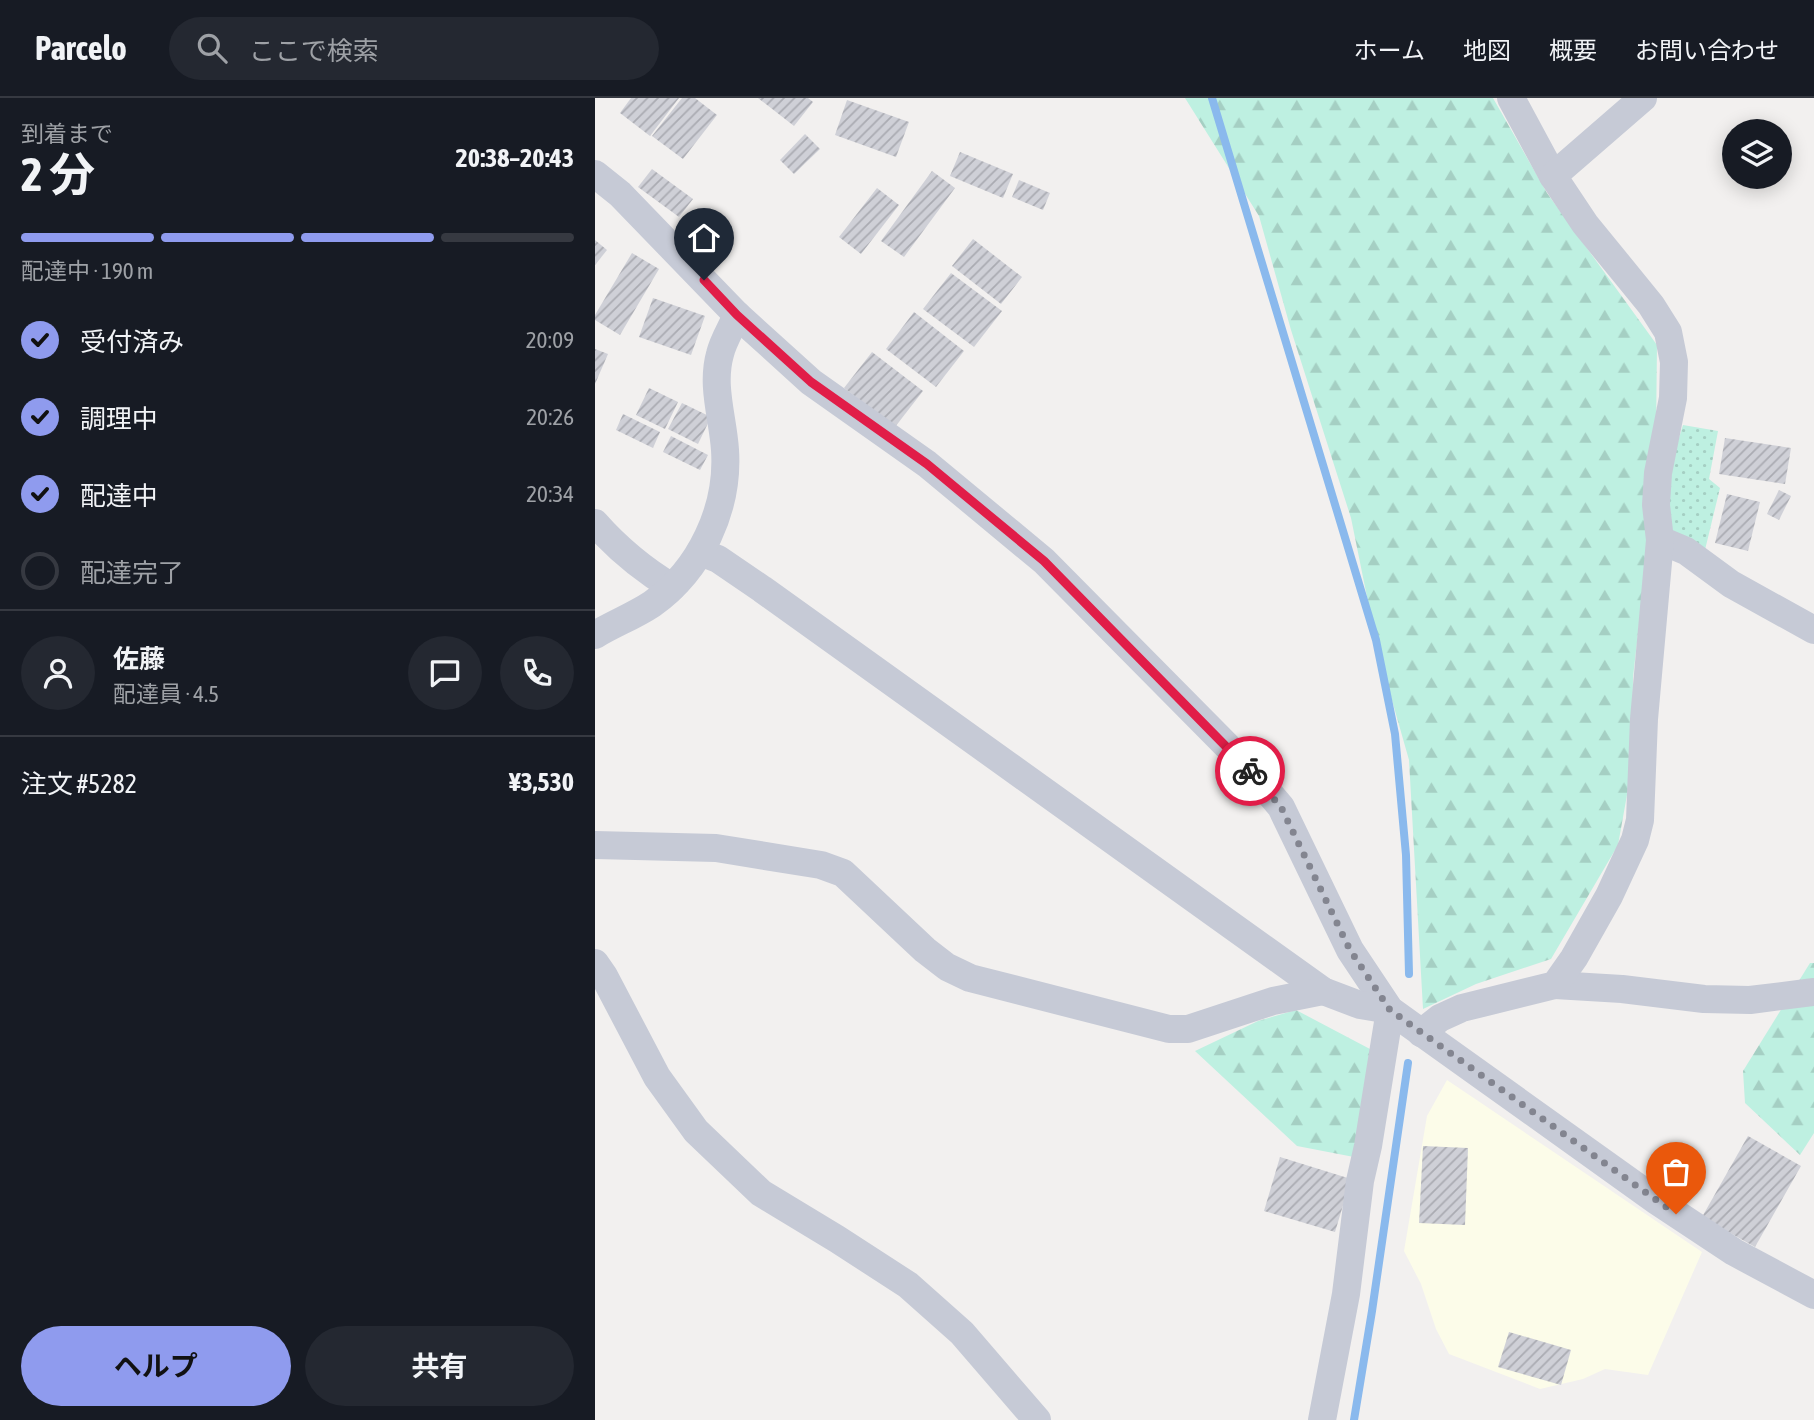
<!DOCTYPE html>
<html lang="ja">
<meta charset="utf-8">
<style>
:root{--surface:#171b24;--page:#242831;--text:#f1f3f6;--muted:#9ea1a6;--line:#363941;--accent:#8f9bee}
body{margin:0;font-family:"Asap Condensed","Noto Sans JP",sans-serif;background:var(--page);color:var(--text);height:100vh;display:flex;flex-direction:column;font-size:26px;white-space:nowrap}
*{box-sizing:border-box;margin:0}
p{font-size:23px;color:var(--muted)}
.icon{flex:none;width:38px;height:38px;fill:none;stroke:currentColor;stroke-width:2;stroke-linecap:round;stroke-linejoin:round}
.map{position:relative;flex:1;overflow:hidden}
.side{display:flex;flex-direction:column;background:var(--surface);width:595px}
.side>*{flex:none}
.buttons{position:absolute;left:1127px;top:21px;display:grid;gap:14px}
.buttons a{display:grid;place-items:center;width:70px;height:70px;border-radius:50%;background:var(--surface);box-shadow:0 4px 18px #0003;font-size:35px}
.pin{position:absolute;display:grid;place-items:center;width:60px;height:60px;color:#fff;margin:-72px -30px;border-radius:50% 50% 50% 0;rotate:-45deg;box-shadow:0 0 7px #0007}
.pin .icon{rotate:45deg}
.courier{position:absolute;display:grid;place-items:center;width:70px;height:70px;margin:-35px;border:5px solid #e11d48;border-radius:50%;background:#fff;color:#222;box-shadow:0 2px 9px #0007}
.overview em{font-style:normal;font-weight:700}
.overview div{display:flex;flex-direction:column-reverse}
.overview{display:flex;align-items:center;justify-content:space-between;height:119px;padding:0 21px}
h1{font-size:46px;font-weight:700;line-height:52px}
.bar{display:grid;grid-template-columns:repeat(4,1fr);gap:10px 7px;align-content:center;height:84px;padding:0 21px}
.bar i{height:9px;border-radius:5px;background:var(--line)}
.bar .selected{background:var(--accent)}
.bar p{grid-column:span 4}
.line{display:flex;align-items:center;gap:18px;padding:0 21px;border-top:2px solid var(--line)}
.line div{flex:1}
.round{display:grid;place-items:center;flex:none;width:74px;height:74px;border-radius:37px;background:var(--page)}
ol{padding:0 21px;list-style:none}
li{display:flex;align-items:center;gap:21px;height:77px}
li p{margin-inline-start:auto}
li .icon{padding:7px;border-radius:50%;background:var(--accent);color:#111;stroke-width:4}
li:last-child{color:var(--muted)}
li i{width:38px;height:38px;border:4px solid var(--line);border-radius:50%}
.button{display:flex;gap:14px;margin-top:auto;padding:14px 21px}
.button a{flex:1;height:80px;border-radius:42px;background:var(--accent);color:#111;font-size:28px;font-weight:700;line-height:80px;text-align:center}
.button a+a{background:var(--page);color:var(--text)}
header{display:flex;align-items:center;gap:42px;box-sizing:border-box;height:98px;padding:0 35px;background:var(--surface);border-bottom:2px solid var(--line)}
header strong{font-size:33px}
nav{display:flex;gap:38px;margin-inline-start:auto;font-size:24px}
.search{width:490px;height:63px;background:var(--page);display:flex;align-items:center;gap:18px;box-sizing:border-box;padding:0 24px;border-radius:38px;color:var(--muted);font-size:26px}
main{display:flex;flex:1;min-height:0}
.map>svg:first-child{display:block}
.commercial{fill:#fcfce9}
.grass{fill:url(#grass-dots)}
.forest{fill:url(#forest-firs)}
.lines{fill:none;stroke-linecap:round;stroke-linejoin:round}
.stream{stroke:#8ab9ed;stroke-width:8}
.building{fill:url(#building-hatch)}
.minor{stroke:#c6cad6;stroke-width:28}
.done{stroke:#838590;stroke-width:7;stroke-dasharray:0 12.6}
.route{stroke:#e11d48;stroke-width:9}
</style>
<header>
<strong>Parcelo</strong>
<div class="search"><svg class="icon" aria-label="search" viewBox="0 0 24 24"><circle cx="10" cy="10" r="6"/><path d="M15 15l6 6"/></svg>ここで検索</div>
<nav><a>ホーム</a><a>地図</a><a>概要</a><a>お問い合わせ</a></nav>
</header>
<main>
<section class="side">
<div class="overview"><div><h1>2 分</h1><p>到着まで</p></div><em>20:38–20:43</em></div>
<div class="bar"><i class="selected"></i><i class="selected"></i><i class="selected"></i><i></i><p>配達中 · 190 m</p></div>
<ol>
<li><svg class="icon" aria-label="check" viewBox="0 0 24 24"><path d="M5 12l5 5 9-10"/></svg>受付済み<p>20:09</p></li>
<li><svg class="icon" aria-label="check" viewBox="0 0 24 24"><path d="M5 12l5 5 9-10"/></svg>調理中<p>20:26</p></li>
<li><svg class="icon" aria-label="check" viewBox="0 0 24 24"><path d="M5 12l5 5 9-10"/></svg>配達中<p>20:34</p></li>
<li><i></i>配達完了</li>
</ol>
<div class="line" style="height:126px"><a class="round"><svg class="icon" aria-label="person" viewBox="0 0 24 24"><circle cx="12" cy="8" r="4"/><path d="M4 21q1-7 8-7t8 7"/></svg></a><div><b>佐藤</b><p>配達員 · 4.5</p></div><a class="round"><svg class="icon" aria-label="chat" viewBox="0 0 24 24"><path d="M4 5h16v11H9l-5 4z"/></svg></a><a class="round"><svg class="icon" aria-label="phone" viewBox="0 0 24 24"><path d="M5 4h4l2 5-3 2q2 4 5 5l2-3 5 2v4C11 20 4 13 5 4z"/></svg></a></div>
<div class="line" style="height:91px"><div>注文 #5282</div><b>¥3,530</b></div>
<div class="button"><a>ヘルプ</a><a>共有</a></div>
</section>
<div class="map">
<svg width="1219" height="1322" viewBox="0 0 1219 1322">
<defs>
<pattern id="grass-dots" width="8" height="8" patternUnits="userSpaceOnUse" patternTransform="scale(1.75)"><rect width="8" height="8" fill="#bef0e1"/><path d="M2 2h.1M6 6h.1" fill="none" stroke="#a5cfc3" stroke-width="1.8" stroke-linecap="round"/></pattern>
<pattern id="forest-firs" width="22" height="20" patternUnits="userSpaceOnUse" patternTransform="scale(1.75)"><rect width="22" height="20" fill="#bef0e1"/><path d="M5 1l3.5 6h-7zM16 11l3.5 6h-7z" fill="#a5cfc3"/></pattern>
<pattern id="building-hatch" width="6" height="6" patternUnits="userSpaceOnUse" patternTransform="scale(1.75)"><rect width="6" height="6" fill="#cfd0d7"/><path d="M-1 1l2-2M0 6l6-6M5 7l2-2" fill="none" stroke="#aaabb2"/></pattern>
</defs>
<rect width="100%" height="100%" fill="#f2f0ef"/>
<!-- commercial -->
<path class="commercial" d="M852,982l255,172 -54,123 -43,-6 -22,10 -43,10 -91,-35 -13,-25 -15,-45 -17,-33 23,-135z"/>
<!-- grass -->
<path class="grass" d="M1088,327l35,6 -9,48 11,9 -16,66 -36,-20v-61z"/>
<!-- forest -->
<g class="forest">
<path d="M590,0h308l54,95 110,152 -1,88 -8,113 -15,131 -1,90 -14,78 -67,114 -75,25 -53,25 -14,-249 -31,-109 -27,-133 -60,-188 -32,-114z"/>
<path d="M1215,865h4v170l-14,22 -55,-52 -2,-32z"/>
<path d="M701,912l74,39 -16,108 -57,-11 -102,-95 63,-30z"/>
</g>
<g class="lines">
<!-- stream -->
<g class="stream">
<path d="M617,0l164,542 19,94 11,121 3,119"/>
<path d="M759,1322l18,-109 36,-248"/>
</g>
</g>
<!-- building -->
<g class="building">
<path d="M36,0h48l-29,38 -30,-23z"/>
<path d="M87,0h13l22,17 -34,44 -31,-23z"/>
<path d="M163,0h50l5,4 -19,24z"/>
<path d="M252,2l62,22 -13,35 -61,-22z"/>
<path d="M210,36l15,15 -26,25 -14,-14z"/>
<path d="M365,54l53,22 -10,24 -53,-22z"/>
<path d="M57,71l41,30 -14,18 -41,-30z"/>
<path d="M337,73l23,17 -51,69 -23,-16z"/>
<path d="M424,82l31,13 -7,17 -31,-13z"/>
<path d="M282,90l22,17 -38,49 -22,-17z"/>
<path d="M378,141l49,38 -21,27 -49,-38z"/>
<path d="M0,142l12,10 -12,15z"/>
<path d="M37,155l27,16 -39,66 -25,-15v-5z"/>
<path d="M356,175l51,38 -28,36 -51,-38z"/>
<path d="M58,200l52,18 -14,39 -52,-18z"/>
<path d="M319,214l50,39 -28,36 -50,-38z"/>
<path d="M0,251l13,5 -13,30z"/>
<path d="M277,254l51,39 -28,36 -51,-39z"/>
<path d="M54,290l29,14 -13,27 -29,-14z"/>
<path d="M87,305l29,14 -13,27 -30,-15z"/>
<path d="M28,316l37,18 -7,16 -37,-18z"/>
<path d="M76,338l37,19 -8,15 -37,-18z"/>
<path d="M1130,340l66,10 -6,36 -66,-10z"/>
<path d="M1184,392l12,6 -12,24 -12,-6z"/>
<path d="M1132,396l33,8 -12,49 -33,-8z"/>
<path d="M1153,1038l53,30 -46,81 -53,-30z"/>
<path d="M828,1048l45,2 -3,77 -46,-2z"/>
<path d="M685,1059l71,22 -16,53 -71,-21z"/>
<path d="M914,1234l62,18 -10,35 -63,-18z"/>
</g>
<g class="lines">
<!-- minor -->
<g class="minor">
<path d="M916,0l42,78"/>
<path d="M0,76l25,20 117,121 74,67 116,82 117,97 197,199 40,47 69,143 40,60 267,191 77,51 80,43"/>
<path d="M0,425c23,26 47,46 77,64"/>
<path d="M1065,442l26,11 45,33 83,46"/>
<path d="M105,454l18,7 44,30 561,402 37,14 30,5 -22,136 -8,35 -14,113 -24,126"/>
<path d="M0,537c18,-11 39,-19 57,-31 48,-34 77,-95 73,-154 -2,-32 -14,-64 -5,-96 3,-13 12,-27 17,-39"/>
<path d="M0,747l121,3 105,17 22,8 82,77 22,17 23,11 199,51h19l85,-28 50,-10"/>
<path d="M0,865l9,13 53,101 39,54 65,62 76,46 71,46 54,48 75,87"/>
<path d="M960,887l67,4 82,10 46,1 64,-8"/>
<path d="M826,935l19,-15 22,-10 93,-23 19,-27 35,-62 26,-56 5,-20 4,-101 16,-179 -4,-35 2,-32 15,-75 1,-36 -6,-30 -17,-27 -66,-81 -32,-48 90,-78"/>
</g>
</g>
<g class="lines">
<!-- done -->
<path class="done" d="M655,673l31,36 69,143 40,60 286,204"/>
<!-- route -->
<path class="route" d="M109,182l33,35 74,67 116,82 117,97 206,210"/>
</g>
</svg>
<div class="buttons">
<a><svg class="icon" aria-label="layers" viewBox="0 0 24 24"><path d="M12 4l9 5-9 5-9-5zM3 14l9 5 9-5"/></svg></a>
</div>
<div class="pin" style="left:1081px;top:1116px;background:#ea580c"><svg class="icon" aria-label="bag" viewBox="0 0 24 24"><path d="M5 8h14l-1 12H6zM9 8a3 3 0 0 1 6 0"/></svg></div>
<div class="pin" style="left:109px;top:182px;background:#1f2937"><svg class="icon" aria-label="home" viewBox="0 0 24 24"><path d="M3 11l9-7 9 7M6 9v11h12V9"/></svg></div>
<div class="courier" style="left:655px;top:673px"><svg class="icon" aria-label="bike" viewBox="0 0 24 24"><circle cx="6" cy="16" r="4"/><circle cx="18" cy="16" r="4"/><path d="M6 16l4-8h5l3 8M10 8l3 8H6M13 5h3"/></svg></div>
</div>
</main>
